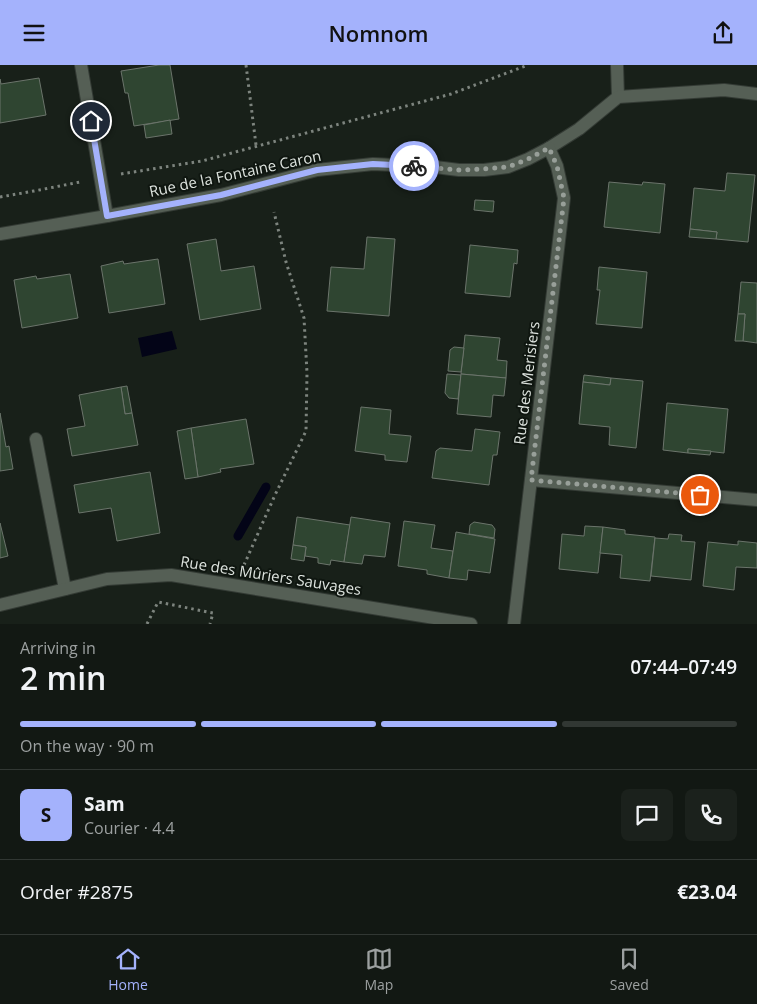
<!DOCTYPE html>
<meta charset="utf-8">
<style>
:root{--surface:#121813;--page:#1b211c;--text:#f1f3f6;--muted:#9ca0a0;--line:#313733;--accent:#a4b2fc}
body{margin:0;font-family:"Open Sans",sans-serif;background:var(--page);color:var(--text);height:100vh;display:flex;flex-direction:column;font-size:19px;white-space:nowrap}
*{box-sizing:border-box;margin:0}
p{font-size:16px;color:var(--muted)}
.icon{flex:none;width:28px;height:28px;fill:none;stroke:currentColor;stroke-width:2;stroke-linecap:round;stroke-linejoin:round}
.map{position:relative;height:559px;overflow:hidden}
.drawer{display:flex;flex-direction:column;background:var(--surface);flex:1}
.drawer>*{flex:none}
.pin{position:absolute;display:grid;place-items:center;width:42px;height:42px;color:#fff;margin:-21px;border:2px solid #fff;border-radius:50%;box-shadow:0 1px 5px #0007}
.courier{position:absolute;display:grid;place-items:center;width:50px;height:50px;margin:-25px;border:4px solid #a4b2fc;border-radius:50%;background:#fff;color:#222;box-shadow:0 1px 6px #0007}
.overview em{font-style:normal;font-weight:600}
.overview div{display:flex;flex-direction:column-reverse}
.overview{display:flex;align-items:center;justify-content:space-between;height:85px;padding:0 20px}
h1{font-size:32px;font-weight:600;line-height:38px}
.bar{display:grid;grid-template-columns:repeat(4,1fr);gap:8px 5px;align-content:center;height:60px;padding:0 20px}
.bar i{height:6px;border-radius:4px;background:var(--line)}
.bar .on{background:var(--accent)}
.bar p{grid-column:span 4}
.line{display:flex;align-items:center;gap:12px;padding:0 20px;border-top:1px solid var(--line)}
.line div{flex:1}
.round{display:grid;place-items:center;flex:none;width:52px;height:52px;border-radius:8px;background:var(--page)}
header{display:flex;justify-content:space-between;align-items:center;height:65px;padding:0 20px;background:var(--accent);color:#111;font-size:22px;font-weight:600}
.tabs{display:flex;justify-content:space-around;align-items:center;height:70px;border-top:1px solid var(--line);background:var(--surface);font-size:14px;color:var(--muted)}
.tabs a{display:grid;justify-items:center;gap:2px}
.tabs .on{color:var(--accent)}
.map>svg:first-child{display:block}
.water{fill:#030417}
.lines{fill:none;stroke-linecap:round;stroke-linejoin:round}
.stream{stroke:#030417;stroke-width:9}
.building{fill:#2f4531;stroke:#6b746b}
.minor-casing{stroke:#343b35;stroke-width:14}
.path{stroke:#7d847e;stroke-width:3;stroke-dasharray:2.5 4;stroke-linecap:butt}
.minor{stroke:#555f55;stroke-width:12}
.done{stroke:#989f99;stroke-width:5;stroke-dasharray:0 9}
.route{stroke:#a4b2fc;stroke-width:6}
.labels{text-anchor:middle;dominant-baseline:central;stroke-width:4;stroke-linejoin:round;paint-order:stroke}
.street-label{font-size:15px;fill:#dde3de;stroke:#0f1610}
</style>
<header><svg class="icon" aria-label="menu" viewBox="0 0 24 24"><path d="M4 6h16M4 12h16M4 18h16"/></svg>Nomnom<svg class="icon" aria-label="share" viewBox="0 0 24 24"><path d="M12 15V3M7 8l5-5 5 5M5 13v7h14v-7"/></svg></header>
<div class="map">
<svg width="757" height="559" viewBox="0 0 757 559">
<rect width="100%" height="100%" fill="#182019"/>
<!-- water -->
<path class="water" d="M172,266l5,18 -35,8 -4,-19z"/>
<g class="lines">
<!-- stream -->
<path class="stream" d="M238,471l28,-49"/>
</g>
<!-- building -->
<g class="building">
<path d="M159,0h11l9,54 -45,7 -6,-33h-3l-4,-22z"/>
<path d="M39,13l7,37 -46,8v-44l1,5z"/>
<path d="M170,55l2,14 -26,4 -2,-13z"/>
<path d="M727,108l28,2 -7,67 -32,-3 1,-7 -27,-3 4,-41 31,3z"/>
<path d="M609,117l33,3 1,-3 22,2 -5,49 -56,-6z"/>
<path d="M475,135l19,1 -1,11 -19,-2z"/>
<path d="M690,164l27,3 -1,7 -27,-2z"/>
<path d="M367,172l28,2 -6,77 -62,-5 4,-44 33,2z"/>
<path d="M216,174l5,32 33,-5 7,43 -61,11 -13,-76z"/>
<path d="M470,180l48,5 -1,14 -3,-1 -4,34 -45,-4z"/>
<path d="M158,194l7,45 -56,9 -8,-47 22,-5 1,3z"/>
<path d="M599,202l48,5 -5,56 -46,-4 4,-34h-3z"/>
<path d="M70,209l8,44 -56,10 -8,-48 22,-4 1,3z"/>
<path d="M741,217l16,1v60l-14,-2 2,-27h-7z"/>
<path d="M738,249h7l-2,27h-8z"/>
<path d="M465,270l35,3 -3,22 10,1 -1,17 -45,-4z"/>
<path d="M454,282l10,1 -3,24 -13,-1 2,-21z"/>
<path d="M447,309l14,1 -3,24 -9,-1 -4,-5z"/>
<path d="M461,309l45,4 -2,18 -11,-1 -2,22 -34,-3z"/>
<path d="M584,310l27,3 -1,7 -27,-3z"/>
<path d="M611,313l32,3 -7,67 -27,-3 1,-18 -31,-3 4,-42 27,3z"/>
<path d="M127,321l5,27 -7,1 -4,-27z"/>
<path d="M121,322l4,27 7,-1 6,32 -66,11 -5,-27 18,-3 -6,-31z"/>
<path d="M667,338l61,6 -4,44 -36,-4v4l-25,-3z"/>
<path d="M361,342l30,3 -2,24 22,2 -4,26 -22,-2v-5l-30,-4z"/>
<path d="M0,348l6,34 3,-1 4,23 -13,2z"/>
<path d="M246,354l8,45 -34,5 1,3 -23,5 -7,-49z"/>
<path d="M191,363l7,49 -13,2 -8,-48z"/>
<path d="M475,364l25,3 -3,23h-4l-4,30 -57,-7 4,-27 4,-3 32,3z"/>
<path d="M688,384l23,2 -1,4 -22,-2z"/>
<path d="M150,407l10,61 -43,8 -6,-33 -32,5 -5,-28z"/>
<path d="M297,452l53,8 -6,37 -13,-2 -1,5 -12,-2v-5l-13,-2 1,-9 -13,-2z"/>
<path d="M351,452l39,6 -5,34 -21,-2 -2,9 -18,-2z"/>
<path d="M404,456l31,4 -4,23 22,3 -4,27 -22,-4v-4l-29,-4z"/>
<path d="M474,457l18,3 3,4 -1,9 -25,-4 1,-9z"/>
<path d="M0,458l8,33 -8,2z"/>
<path d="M585,461l18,1 -5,46 -39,-4 3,-35 22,2z"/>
<path d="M603,462l22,3v4l30,3 -5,44 -30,-3 2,-23 -22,-2z"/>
<path d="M456,467l39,7 -5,34 -22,-3 -1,10 -18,-2z"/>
<path d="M669,469l13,1 -1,6 14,1 -4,38 -40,-4 4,-38 13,1z"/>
<path d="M738,476l19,2v25l-21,-1 -2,23 -31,-4 5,-44 30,3z"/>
<path d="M293,480l13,2 -2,14 -13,-2z"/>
</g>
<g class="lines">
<!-- minor casing -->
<g class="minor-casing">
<g id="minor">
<path d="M81,0l26,151"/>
<path d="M617,0l1,32"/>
<path d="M0,169l107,-18 114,-21 96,-25 56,-6 62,3 24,3h25l24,-3 20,-8 21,-11 30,-19 39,-32 106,-7 33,4"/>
<path d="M36,374l29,150"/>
<path d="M531,415l226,20"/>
<path d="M0,540l107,-26 64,-4 300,49"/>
<path d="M514,559l50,-426 -7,-32 -8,-18"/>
</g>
</g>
<!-- path -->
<g class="path">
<path d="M246,0l10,80"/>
<path d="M121,109l81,-13 249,-67 77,-29"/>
<path d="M0,132l34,-6 46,-9"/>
<path d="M244,500l31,-70 31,-64 1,-58 -3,-55 -18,-56 -12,-50"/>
<path d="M147,559l11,-22 55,11 -3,11"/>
</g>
<!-- minor -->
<use href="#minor" class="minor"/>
</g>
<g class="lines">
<!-- done -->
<path class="done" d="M414,101l45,4 25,-1 24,-2 20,-8 21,-11 8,18 7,32 -33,282 169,15"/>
<!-- route -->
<path class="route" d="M91,56l16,95 114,-21 96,-25 56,-6 41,2"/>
</g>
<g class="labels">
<!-- street labels -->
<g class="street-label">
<text transform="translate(235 108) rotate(-12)">Rue de la Fontaine Caron</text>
<text transform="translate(526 318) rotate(-83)">Rue des Merisiers</text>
<text transform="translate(271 510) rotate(9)">Rue des Mûriers Sauvages</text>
</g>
</g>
</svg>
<div class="pin" style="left:700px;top:430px;background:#ea580c"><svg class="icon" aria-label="bag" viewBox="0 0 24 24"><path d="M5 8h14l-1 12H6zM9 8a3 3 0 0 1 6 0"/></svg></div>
<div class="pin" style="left:91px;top:56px;background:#1f2937"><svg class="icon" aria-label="home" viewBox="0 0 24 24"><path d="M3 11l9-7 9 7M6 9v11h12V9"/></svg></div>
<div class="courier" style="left:414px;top:101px"><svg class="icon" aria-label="bike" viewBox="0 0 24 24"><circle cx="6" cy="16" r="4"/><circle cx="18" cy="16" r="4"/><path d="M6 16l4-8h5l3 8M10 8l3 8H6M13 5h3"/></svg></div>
</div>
<section class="drawer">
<div class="overview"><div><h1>2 min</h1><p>Arriving in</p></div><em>07:44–07:49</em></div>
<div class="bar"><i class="on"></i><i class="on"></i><i class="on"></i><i></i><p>On the way · 90 m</p></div>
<div class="line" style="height:90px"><b class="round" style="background:var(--accent);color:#111">S</b><div><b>Sam</b><p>Courier · 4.4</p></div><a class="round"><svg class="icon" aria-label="chat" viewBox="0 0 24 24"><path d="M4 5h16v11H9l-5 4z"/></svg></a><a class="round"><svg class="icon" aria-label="phone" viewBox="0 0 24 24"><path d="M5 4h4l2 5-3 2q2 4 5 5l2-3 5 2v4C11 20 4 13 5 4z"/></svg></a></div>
<div class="line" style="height:65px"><div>Order #2875</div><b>€23.04</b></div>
</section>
<nav class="tabs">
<a class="on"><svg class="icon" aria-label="home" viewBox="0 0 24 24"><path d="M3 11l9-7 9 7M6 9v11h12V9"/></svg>Home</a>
<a><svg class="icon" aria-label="map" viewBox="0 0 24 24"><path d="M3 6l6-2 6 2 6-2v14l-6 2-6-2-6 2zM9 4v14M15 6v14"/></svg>Map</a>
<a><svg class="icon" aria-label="saved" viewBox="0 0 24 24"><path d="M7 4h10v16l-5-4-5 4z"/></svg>Saved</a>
</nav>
